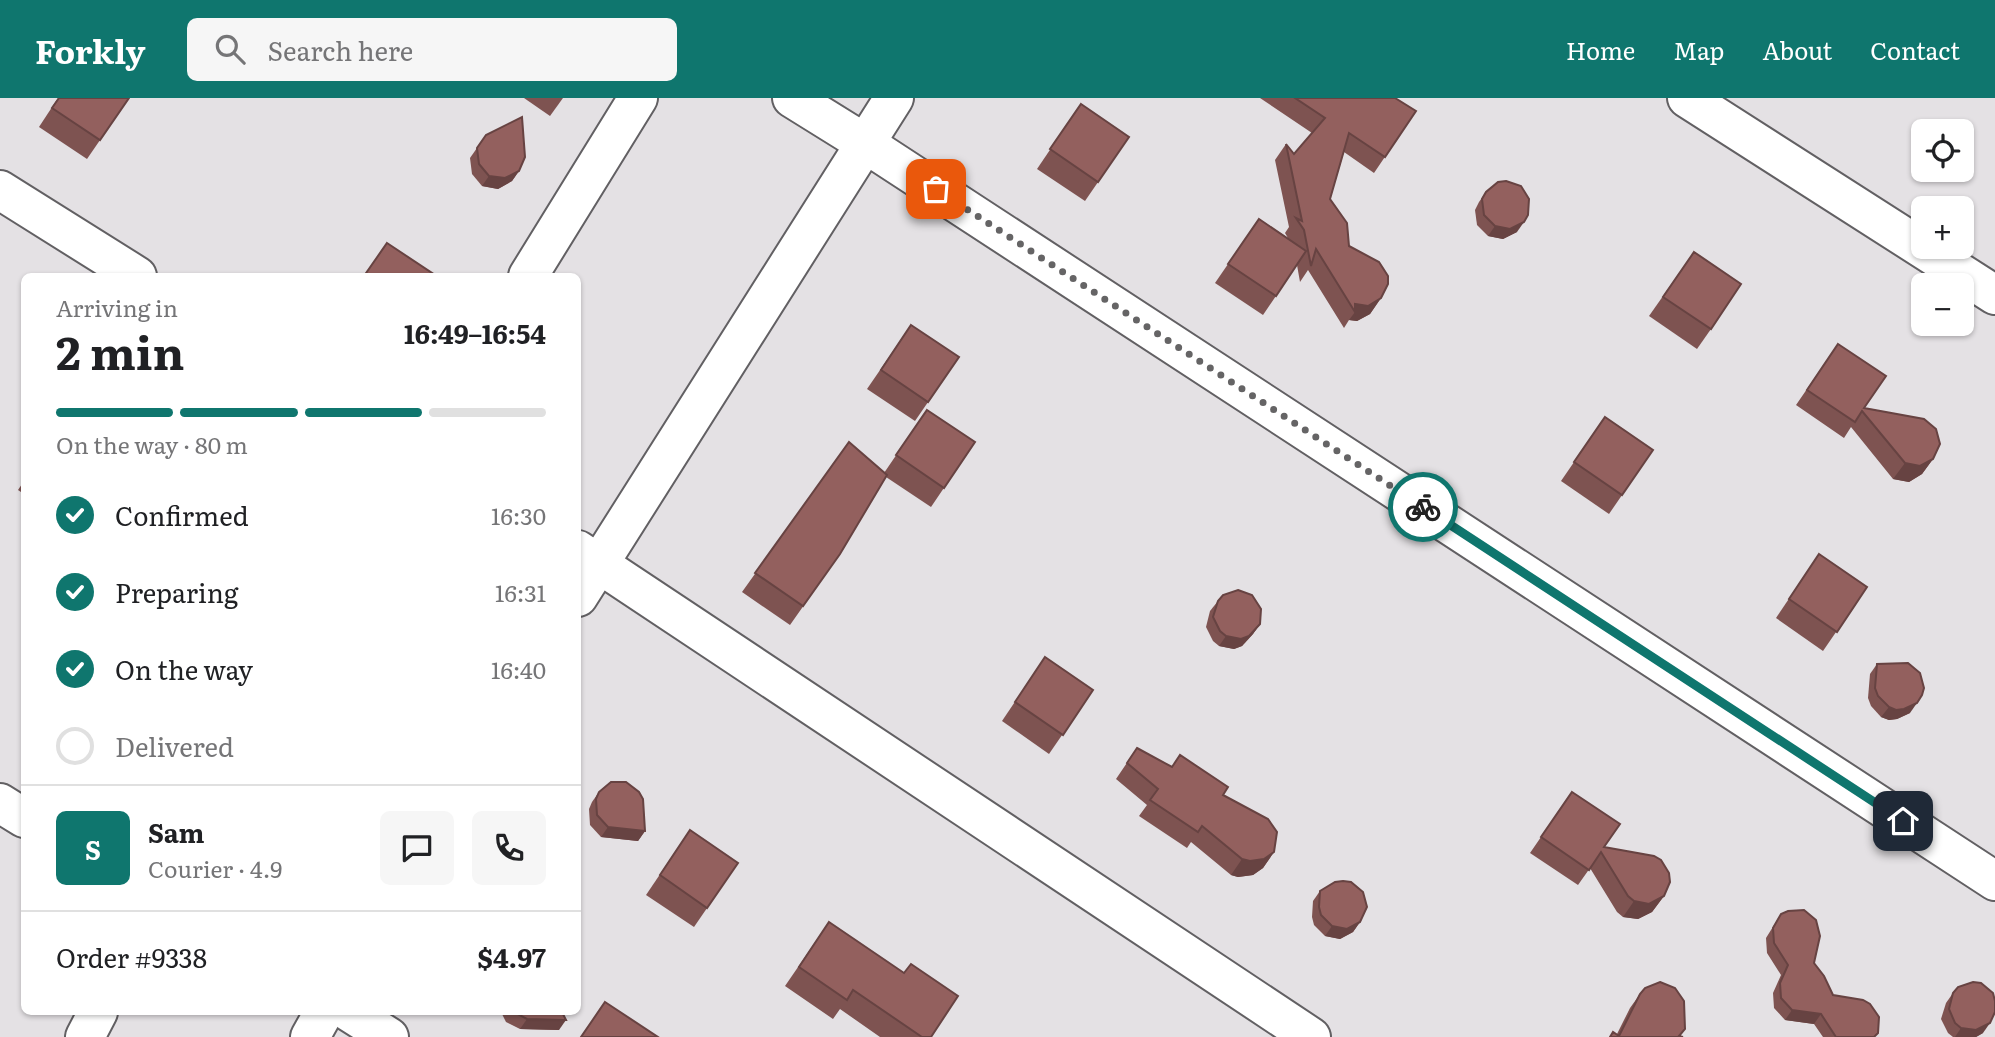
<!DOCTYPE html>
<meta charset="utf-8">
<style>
:root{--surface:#fff;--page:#f6f6f6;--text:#202124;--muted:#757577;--line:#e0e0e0;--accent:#0f766e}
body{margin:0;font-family:Literata,serif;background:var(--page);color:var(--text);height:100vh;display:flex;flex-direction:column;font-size:26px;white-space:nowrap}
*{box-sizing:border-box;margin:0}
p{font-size:23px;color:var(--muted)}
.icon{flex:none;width:38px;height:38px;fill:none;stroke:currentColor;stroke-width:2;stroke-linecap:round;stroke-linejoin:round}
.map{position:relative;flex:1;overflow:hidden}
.panel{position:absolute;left:21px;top:175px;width:560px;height:742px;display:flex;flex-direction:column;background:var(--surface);border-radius:10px;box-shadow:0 2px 5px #0004}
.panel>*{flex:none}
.tools{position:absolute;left:1911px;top:21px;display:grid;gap:14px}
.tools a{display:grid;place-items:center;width:63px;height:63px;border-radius:10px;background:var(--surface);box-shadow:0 2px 5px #0004;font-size:35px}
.pin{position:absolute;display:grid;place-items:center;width:60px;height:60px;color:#fff;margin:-30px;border-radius:14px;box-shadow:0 4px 10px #0006}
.courier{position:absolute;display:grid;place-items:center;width:70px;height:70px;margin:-35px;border:5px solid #0f766e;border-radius:50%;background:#fff;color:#222;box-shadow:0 2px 9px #0007}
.summary em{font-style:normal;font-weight:700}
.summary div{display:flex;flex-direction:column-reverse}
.summary{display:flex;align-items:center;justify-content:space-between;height:119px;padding:0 35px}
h1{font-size:46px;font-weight:700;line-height:52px}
.bar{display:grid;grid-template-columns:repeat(4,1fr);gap:10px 7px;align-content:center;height:84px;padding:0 35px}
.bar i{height:9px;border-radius:5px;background:var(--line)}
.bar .active{background:var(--accent)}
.bar p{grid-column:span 4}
.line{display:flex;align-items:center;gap:18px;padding:0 35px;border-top:2px solid var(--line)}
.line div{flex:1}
.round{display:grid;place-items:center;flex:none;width:74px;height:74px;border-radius:10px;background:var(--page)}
ol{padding:0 35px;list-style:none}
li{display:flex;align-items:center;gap:21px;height:77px}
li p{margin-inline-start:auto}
li .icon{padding:7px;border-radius:50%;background:var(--accent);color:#fff;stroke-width:4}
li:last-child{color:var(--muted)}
li i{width:38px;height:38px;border:4px solid var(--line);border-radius:50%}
header{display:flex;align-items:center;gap:42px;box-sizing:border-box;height:98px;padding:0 35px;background:var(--accent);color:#fff}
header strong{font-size:33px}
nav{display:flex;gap:38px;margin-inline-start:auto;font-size:24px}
.search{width:490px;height:63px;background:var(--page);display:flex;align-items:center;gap:18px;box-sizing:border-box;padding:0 24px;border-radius:10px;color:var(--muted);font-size:26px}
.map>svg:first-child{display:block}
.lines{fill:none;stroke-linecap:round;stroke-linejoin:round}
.minor-casing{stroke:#626063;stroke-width:42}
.minor{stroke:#fff;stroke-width:38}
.wall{fill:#7e5351}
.shaded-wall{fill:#674342}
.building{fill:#93605e;stroke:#674342;stroke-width:2}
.done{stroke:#656465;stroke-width:7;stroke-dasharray:0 12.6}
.route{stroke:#0f766e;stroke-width:9}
</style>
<header>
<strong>Forkly</strong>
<div class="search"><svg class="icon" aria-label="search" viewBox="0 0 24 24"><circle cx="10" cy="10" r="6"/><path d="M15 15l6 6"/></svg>Search here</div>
<nav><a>Home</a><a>Map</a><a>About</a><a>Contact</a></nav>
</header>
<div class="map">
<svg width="1995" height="939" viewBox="0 0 1995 939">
<rect width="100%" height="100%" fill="#e4e1e4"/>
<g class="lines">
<!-- minor casing -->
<g class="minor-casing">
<g id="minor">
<path d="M792,0l74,46 1129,737"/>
<path d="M1687,0l308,197"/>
<path d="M0,92l137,86"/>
<path d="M528,178l110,-178"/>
<path d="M578,452l733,487"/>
<path d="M578,499l316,-499"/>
<path d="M0,705l24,15"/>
<path d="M349,914l40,25"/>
<path d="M85,939l13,-25"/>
<path d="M310,939l14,-25"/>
</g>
</g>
<!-- minor -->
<use href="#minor" class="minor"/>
</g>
<!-- wall -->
<g class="wall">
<path d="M58,0h71l-42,61 -48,-32z"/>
<path d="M524,0h39l-13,18z"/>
<path d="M1260,0h135l21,13 -42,62 -30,-21 -14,47 19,47 32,52 -11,16 -13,7 -8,-1 -5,8 -36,-58 -8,12 -3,-17 -34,50 -48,-32 44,-64 29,19 -3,-5 4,-6 -14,-67 11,-16 8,10 18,-21z"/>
<path d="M1081,6l48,33 -44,64 -48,-32z"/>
<path d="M486,37l33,36 -7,10 -14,8 -16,-3 -10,-12 -2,-16z"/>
<path d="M1486,94l31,40 -14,7 -15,-3 -11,-11 -2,-15 4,-8z"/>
<path d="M1694,154l17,77 -14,20 -48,-33z"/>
<path d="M911,227l48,32 -44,64 -48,-32z"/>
<path d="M1838,246l26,64 69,51 -11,15 -13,8 -16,-3 -42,-52 -7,11 -48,-33z"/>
<path d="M927,312l48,32 -44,65 -45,-30 -46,77 -50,71 -48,-33 107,-150 35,31z"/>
<path d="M1605,319l48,33 -44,64 -48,-33z"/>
<path d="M24,383v13l-6,-4z"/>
<path d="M1819,456l48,33 -44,64 -47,-33z"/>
<path d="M1218,503l42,23 -7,10 -11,12 -8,3 -15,-3 -6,-5 -7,-14 4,-16z"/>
<path d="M1045,559l48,33 -44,64 -47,-33z"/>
<path d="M1877,566l33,49 -13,6 -8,1 -8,-3 -10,-11 -3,-8 2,-24z"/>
<path d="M1137,650l86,47 51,57 -11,16 -10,7 -15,2 -7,-2 -40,-33 -4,6 -48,-32 8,-11 -31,-26z"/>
<path d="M599,694l46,39 -7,10 -37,-4 -11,-12 -1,-16 3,-7z"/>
<path d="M1572,694l32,55 60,49 -12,16 -14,7 -15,-2 -6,-5 -27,-44 -12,17 -48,-32z"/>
<path d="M690,732l48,33 -44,64 -48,-32z"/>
<path d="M1320,793l40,31 -7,10 -13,7 -15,-3 -11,-11 -2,-8 1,-16z"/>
<path d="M1781,816l33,49 19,32 42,42h-52l-9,-13 -29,-4 -11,-12 -1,-15 8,-18 -14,-22 -1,-15z"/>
<path d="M829,824l102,115h-51l-40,-28 -7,10 -48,-33z"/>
<path d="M1953,895l30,40 -7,4h-23l-5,-4 -7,-14 5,-16z"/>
<path d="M1640,896l39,42 -70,1 8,-3 13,-26z"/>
<path d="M501,914h61l-3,18 -39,-1 -14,-7z"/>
</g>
<!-- shaded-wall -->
<g class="shaded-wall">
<path d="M519,73l-7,10 -14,8 -16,-3 7,-10z"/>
<path d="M1524,124l-7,10 -14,7 -15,-3 7,-10z"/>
<path d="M1381,200l-11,16 -13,7 -8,-1 6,-8v-8z"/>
<path d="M1933,361l-11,15 -13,8 -16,-3 12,-16z"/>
<path d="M1260,526l-7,10 -11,12 -8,3 -15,-3 7,-10z"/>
<path d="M1917,605l-7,10 -13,6 -8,1 -8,-3 8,-10z"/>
<path d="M608,729l37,4 -7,10 -37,-4z"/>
<path d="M1274,754l-11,16 -10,7 -15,2 -7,-2 11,-16z"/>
<path d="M1664,798l-12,16 -14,7 -15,-2 11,-16z"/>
<path d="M1360,824l-7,10 -13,7 -15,-3 7,-10z"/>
<path d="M1792,912l29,4 -7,10 -29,-4z"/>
<path d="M527,921l39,1 -7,10 -39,-1z"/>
<path d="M1990,925l-7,10 -7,4h-21l6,-9z"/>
</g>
<!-- building -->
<g class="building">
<path d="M59,0h70l-29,42 -48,-32z"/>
<path d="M1295,0h100l21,13 -31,46 -36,-24 -19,66 17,24 2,23 30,16 9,14v8l-7,14 -13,8 -13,-2v8l-39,-63 -5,17 -7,-36 -8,-12 6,3 -16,-77 8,10 31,-36z"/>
<path d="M1081,6l48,33 -31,45 -48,-33z"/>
<path d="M522,19l3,40 -6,14 -14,7 -16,-2 -10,-12 -2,-16 9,-13z"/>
<path d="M1506,83l15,5 8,13 -1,16 -4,7 -14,7 -15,-3 -11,-11 -2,-16 4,-7 12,-10z"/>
<path d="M1259,121l47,32 -30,45 -48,-32z"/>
<path d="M387,145l48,32 -1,1h-70z"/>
<path d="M1694,154l47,32 -30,45 -48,-32z"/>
<path d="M911,227l48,32 -31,45 -47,-32z"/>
<path d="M1838,246l48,32 -22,32 60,11 12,10 4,15 -7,15 -13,7 -15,-3 -43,-52 -7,11 -48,-32z"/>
<path d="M927,312l48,32 -31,46 -48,-33z"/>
<path d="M1605,319l48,33 -31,45 -48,-33z"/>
<path d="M849,344l38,33 -47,79 -37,52 -48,-33z"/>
<path d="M1819,456l48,33 -30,45 -48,-33z"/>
<path d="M1238,492l14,5 9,14 -1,15 -11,12 -8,3 -15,-3 -6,-5 -7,-14 5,-16 5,-6z"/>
<path d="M1045,559l48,33 -30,45 -48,-33z"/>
<path d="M1908,565l12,10 4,15 -2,7 -5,8 -13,6 -8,1 -7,-3 -11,-11 -3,-8 2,-24z"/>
<path d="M1137,650l35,19 8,-12 48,32 -5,8 45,24 9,13 -3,20 -10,7 -14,2 -8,-2 -40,-33 -4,6 -48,-32 8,-11 -31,-26z"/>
<path d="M611,684h15l13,10 4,7 2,32 -37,-4 -11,-12 -1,-16 3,-7z"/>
<path d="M1572,694l48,32 -16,23 50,9 7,4 8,13 1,9 -6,14 -15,8 -15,-3 -6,-5 -27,-44 -12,18 -48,-33z"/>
<path d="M690,732l48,33 -31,45 -47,-33z"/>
<path d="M1343,783l8,1 12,10 4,15 -7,15 -13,7 -15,-3 -11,-11 -2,-8 1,-16 15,-9z"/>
<path d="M1804,812l12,10 4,16 -6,27 10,13 9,19 30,5 7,4 9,13 -1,16 -4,4h-38l-15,-23 -29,-4 -11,-12 -1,-15 8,-18 -14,-22 -1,-15 8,-14 7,-3z"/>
<path d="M829,824l75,51 7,-9 47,32 -27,41h-9l-69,-47 -6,10 -48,-33z"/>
<path d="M1660,884l15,6 9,13 1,28 -6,7 4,1h-73l3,-5 6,4 21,-42 5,-6z"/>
<path d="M1973,884l8,1 12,10 2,8v11l-5,11 -14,7 -15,-2 -6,-5 -6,-14 4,-16 5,-6z"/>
<path d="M605,904l53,35h-77z"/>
<path d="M514,914h48l4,8 -39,-1z"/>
</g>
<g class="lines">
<!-- done -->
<path class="done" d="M936,91l487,318"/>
<!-- route -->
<path class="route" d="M1423,409l480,314"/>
</g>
</svg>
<div class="tools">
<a><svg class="icon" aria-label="locate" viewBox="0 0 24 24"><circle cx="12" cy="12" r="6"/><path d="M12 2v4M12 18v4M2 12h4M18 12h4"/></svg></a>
<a>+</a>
<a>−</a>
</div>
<div class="pin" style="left:936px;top:91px;background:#ea580c"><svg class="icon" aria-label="bag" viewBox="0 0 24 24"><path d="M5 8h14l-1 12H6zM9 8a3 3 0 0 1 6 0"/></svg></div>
<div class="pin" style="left:1903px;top:723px;background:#1f2937"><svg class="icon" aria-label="home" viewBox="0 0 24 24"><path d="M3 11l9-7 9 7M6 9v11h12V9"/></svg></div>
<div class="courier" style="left:1423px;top:409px"><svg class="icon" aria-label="bike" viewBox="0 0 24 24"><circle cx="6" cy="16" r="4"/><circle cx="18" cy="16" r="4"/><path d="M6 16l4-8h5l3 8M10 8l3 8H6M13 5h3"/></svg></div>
<section class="panel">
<div class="summary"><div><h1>2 min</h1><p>Arriving in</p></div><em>16:49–16:54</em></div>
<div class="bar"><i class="active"></i><i class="active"></i><i class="active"></i><i></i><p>On the way · 80 m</p></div>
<ol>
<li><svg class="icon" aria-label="check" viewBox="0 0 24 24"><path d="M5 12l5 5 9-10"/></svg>Confirmed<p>16:30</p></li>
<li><svg class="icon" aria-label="check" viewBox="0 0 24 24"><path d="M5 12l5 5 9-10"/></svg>Preparing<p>16:31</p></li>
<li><svg class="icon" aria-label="check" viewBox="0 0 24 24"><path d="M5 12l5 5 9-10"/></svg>On the way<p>16:40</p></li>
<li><i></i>Delivered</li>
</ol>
<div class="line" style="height:126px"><b class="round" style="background:var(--accent);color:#fff">S</b><div><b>Sam</b><p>Courier · 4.9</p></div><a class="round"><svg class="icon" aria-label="chat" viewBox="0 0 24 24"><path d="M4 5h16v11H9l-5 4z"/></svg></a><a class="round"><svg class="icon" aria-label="phone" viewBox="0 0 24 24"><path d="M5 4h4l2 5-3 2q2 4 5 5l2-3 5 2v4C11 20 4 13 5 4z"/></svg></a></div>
<div class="line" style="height:91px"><div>Order #9338</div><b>$4.97</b></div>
</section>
</div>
